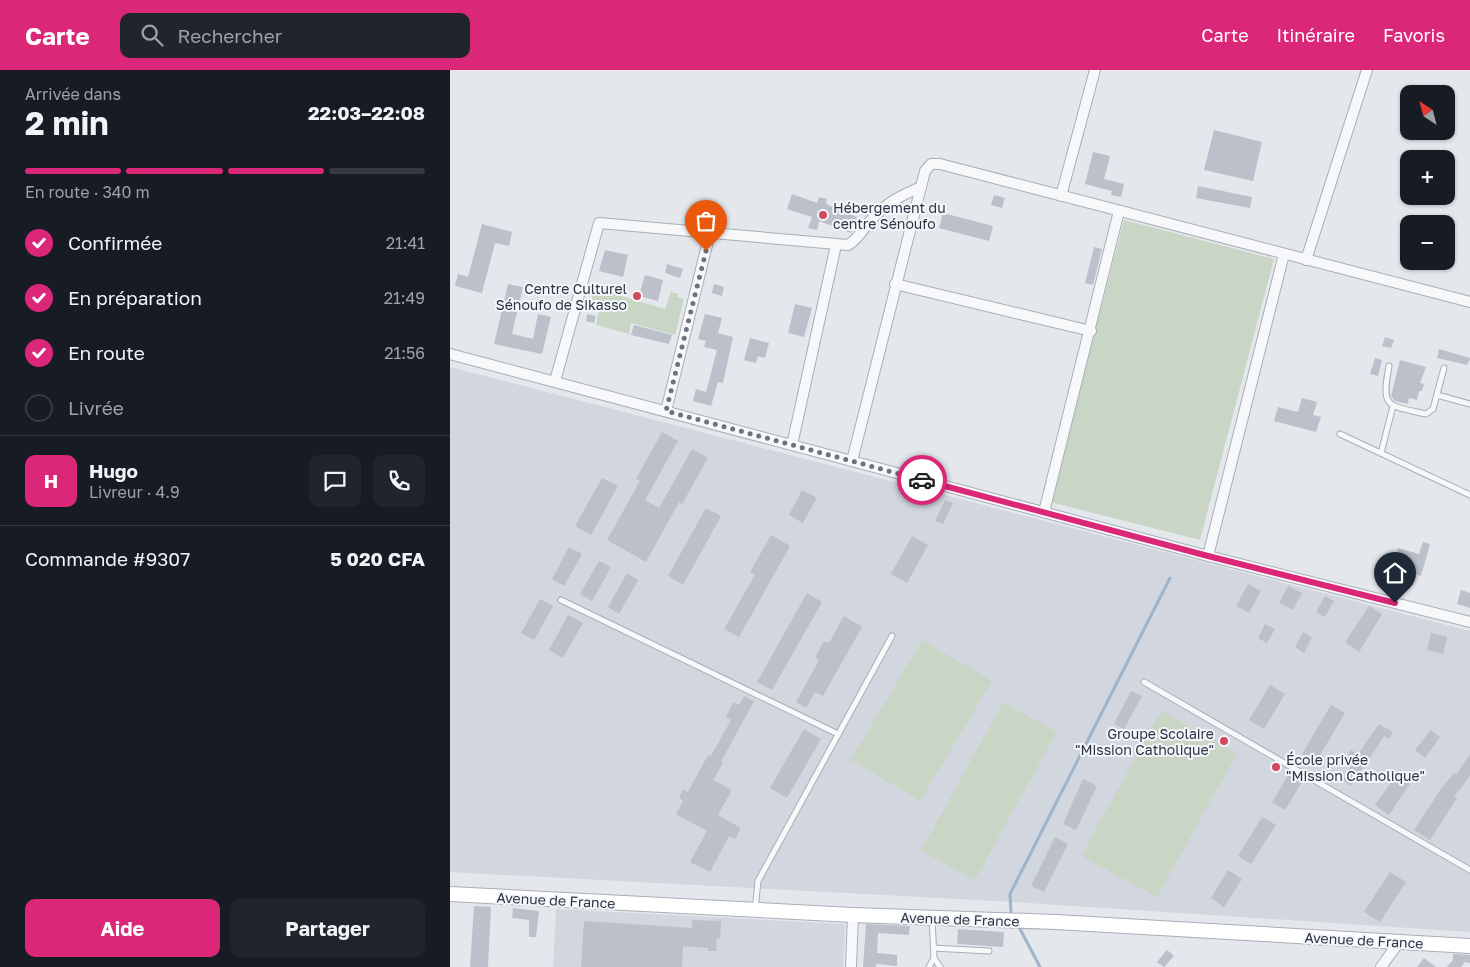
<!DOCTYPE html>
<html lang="fr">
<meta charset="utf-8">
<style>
:root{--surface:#171b24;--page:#20242c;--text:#f1f3f6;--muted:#9ea1a6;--line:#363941;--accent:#db2777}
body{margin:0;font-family:"Golos Text",sans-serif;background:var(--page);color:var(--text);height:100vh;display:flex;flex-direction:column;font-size:19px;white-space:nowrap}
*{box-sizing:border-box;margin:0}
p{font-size:16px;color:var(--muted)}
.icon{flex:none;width:28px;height:28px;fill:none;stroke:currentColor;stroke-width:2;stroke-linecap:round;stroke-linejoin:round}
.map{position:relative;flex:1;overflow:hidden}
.side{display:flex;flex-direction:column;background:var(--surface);width:450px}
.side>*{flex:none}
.needle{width:32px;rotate:324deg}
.buttons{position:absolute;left:950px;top:15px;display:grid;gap:10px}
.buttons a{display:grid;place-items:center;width:55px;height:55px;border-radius:10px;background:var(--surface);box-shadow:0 1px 4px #0004;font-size:25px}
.pin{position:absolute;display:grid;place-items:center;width:42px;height:42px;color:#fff;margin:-51px -21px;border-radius:50% 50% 50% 0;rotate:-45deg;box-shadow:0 0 5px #0007}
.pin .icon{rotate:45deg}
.courier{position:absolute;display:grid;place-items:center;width:50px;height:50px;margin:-25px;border:4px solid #db2777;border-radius:50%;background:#fff;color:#222;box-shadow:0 1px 6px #0007}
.overview em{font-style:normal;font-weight:700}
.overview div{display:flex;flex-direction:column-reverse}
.overview{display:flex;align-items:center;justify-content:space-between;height:85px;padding:0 25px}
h1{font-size:32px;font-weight:700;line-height:38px}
.bar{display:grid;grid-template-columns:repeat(4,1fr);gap:8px 5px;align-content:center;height:60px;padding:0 25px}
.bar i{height:6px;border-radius:4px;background:var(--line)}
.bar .active{background:var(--accent)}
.bar p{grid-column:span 4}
.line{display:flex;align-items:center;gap:12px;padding:0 25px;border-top:1px solid var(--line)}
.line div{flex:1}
.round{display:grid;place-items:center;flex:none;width:52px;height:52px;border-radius:10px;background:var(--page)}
ol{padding:0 25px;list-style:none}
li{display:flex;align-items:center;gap:15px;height:55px}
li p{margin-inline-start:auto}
li .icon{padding:5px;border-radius:50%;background:var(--accent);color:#fff;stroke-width:4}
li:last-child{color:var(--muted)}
li i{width:28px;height:28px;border:2px solid var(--line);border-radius:50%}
.button{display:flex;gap:10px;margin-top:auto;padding:10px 25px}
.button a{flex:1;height:58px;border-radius:10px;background:var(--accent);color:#fff;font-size:20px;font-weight:700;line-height:58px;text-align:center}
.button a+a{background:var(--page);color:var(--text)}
header{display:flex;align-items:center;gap:30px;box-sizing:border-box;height:70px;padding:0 25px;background:var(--accent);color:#fff}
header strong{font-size:24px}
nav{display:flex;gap:28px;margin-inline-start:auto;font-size:18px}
.search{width:350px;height:45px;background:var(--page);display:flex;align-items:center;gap:12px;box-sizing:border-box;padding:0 18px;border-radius:10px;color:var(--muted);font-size:19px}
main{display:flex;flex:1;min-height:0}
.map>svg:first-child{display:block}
.built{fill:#d2d6de}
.green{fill:#c9d6c5}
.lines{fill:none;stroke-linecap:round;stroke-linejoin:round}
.stream{stroke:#9fb4cc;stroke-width:3}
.building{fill:#bbc0ca}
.lane-casing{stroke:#a9aeb7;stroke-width:7}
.street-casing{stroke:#a9aeb7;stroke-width:12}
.secondary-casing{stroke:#a9aeb7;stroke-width:16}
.lane{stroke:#f7f8fa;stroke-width:5}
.street{stroke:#f7f8fa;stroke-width:10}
.secondary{stroke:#fff;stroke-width:14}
.done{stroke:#6c737f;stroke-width:5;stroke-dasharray:0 9}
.route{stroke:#db2777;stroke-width:6}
.poi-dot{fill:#d1495b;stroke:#f4f6f9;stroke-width:2}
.labels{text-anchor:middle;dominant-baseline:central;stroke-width:4;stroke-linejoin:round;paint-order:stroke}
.poi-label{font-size:14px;fill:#2b3445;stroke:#f4f6f9;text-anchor:start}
.street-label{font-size:14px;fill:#2b3445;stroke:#f4f6f9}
</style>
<header>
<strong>Carte</strong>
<div class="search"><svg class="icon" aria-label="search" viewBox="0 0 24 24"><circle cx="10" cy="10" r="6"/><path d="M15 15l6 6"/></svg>Rechercher</div>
<nav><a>Carte</a><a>Itinéraire</a><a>Favoris</a></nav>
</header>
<main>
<section class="side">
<div class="overview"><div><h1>2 min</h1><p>Arrivée dans</p></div><em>22:03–22:08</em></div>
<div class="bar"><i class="active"></i><i class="active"></i><i class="active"></i><i></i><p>En route · 340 m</p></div>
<ol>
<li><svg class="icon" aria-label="check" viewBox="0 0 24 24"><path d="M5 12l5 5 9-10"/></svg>Confirmée<p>21:41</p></li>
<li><svg class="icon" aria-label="check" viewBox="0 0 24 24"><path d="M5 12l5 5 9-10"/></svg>En préparation<p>21:49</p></li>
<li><svg class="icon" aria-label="check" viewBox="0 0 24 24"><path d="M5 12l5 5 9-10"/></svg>En route<p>21:56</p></li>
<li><i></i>Livrée</li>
</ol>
<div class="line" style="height:90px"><b class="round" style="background:var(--accent);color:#fff">H</b><div><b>Hugo</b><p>Livreur · 4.9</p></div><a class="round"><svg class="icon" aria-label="chat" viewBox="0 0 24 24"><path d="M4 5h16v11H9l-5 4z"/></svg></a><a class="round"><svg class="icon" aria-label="phone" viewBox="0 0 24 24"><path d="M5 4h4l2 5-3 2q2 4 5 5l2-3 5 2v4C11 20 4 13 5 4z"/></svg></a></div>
<div class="line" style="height:65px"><div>Commande #9307</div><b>5 020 CFA</b></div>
<div class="button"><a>Aide</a><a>Partager</a></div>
</section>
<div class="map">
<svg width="1020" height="897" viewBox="0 0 1020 897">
<rect width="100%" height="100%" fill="#e4e7ec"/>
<!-- built -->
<g class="built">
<path d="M0,297l1020,264v301l-456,-30 -564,-30z"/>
<path d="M106,839l289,15 -2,43h-290z"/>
</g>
<!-- green -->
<g class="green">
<path d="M674,150l150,39 -74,281 -150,-38z"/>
<path d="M144,218l71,21 6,-17 7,2 -1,3 7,2 -9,36 -44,-12 -2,11 -33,-9 3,-15 -9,-3z"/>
<path d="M472,570l70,41 -72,120 -69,-41z"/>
<path d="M553,632l54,30 -82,148 -54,-29z"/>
<path d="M711,641l76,42 -80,144 -76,-41z"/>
</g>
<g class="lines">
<!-- stream -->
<g class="stream">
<path d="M561,842l-1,-18 160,-316"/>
<path d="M569,857l21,40"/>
</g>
</g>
<!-- building -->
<g class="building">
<path d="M764,60l48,12 -9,39 -49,-11z"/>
<path d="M643,82l17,4 -6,23 20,5 -3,13 -10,-2 1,-4 -27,-7z"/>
<path d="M748,116l54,11 -2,11 -54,-10z"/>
<path d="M342,124l25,9 2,-6 8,2 -1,5 31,13 -6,16 -32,-12 -2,9 -9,-2 4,-11 -25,-8z"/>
<path d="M544,125l11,3 -3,10 -11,-3z"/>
<path d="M493,143l50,13 -4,15 -50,-13z"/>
<path d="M32,154l30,8 -3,14 -14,-3 -13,50 -27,-7 3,-12 10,3z"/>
<path d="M644,177l8,2 -9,36 -8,-2z"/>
<path d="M155,180l23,5 -5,22 -24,-6z"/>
<path d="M217,194l16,5 -3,9 -15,-5z"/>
<path d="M195,205l18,5 -5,21 -19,-5z"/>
<path d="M58,214l15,3 -11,47 21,5 5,-25 13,3 -9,37 -48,-10z"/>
<path d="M264,214l10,3 -2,9 -10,-3z"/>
<path d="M345,234l17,4 -8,29 -16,-4z"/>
<path d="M137,244l9,2 -2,7 -8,-2z"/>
<path d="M255,244l17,4 -4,15 15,4 -10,46 -5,-1 -7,24 -18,-5 3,-12 10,3 11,-42 -13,-3 2,-6 -8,-2z"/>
<path d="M184,255l38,10 -3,9 -38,-9z"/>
<path d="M935,267l9,3 -3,8 -9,-2z"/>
<path d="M300,268l19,5 -4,15 -7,-2 -2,7 -12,-3z"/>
<path d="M989,279l31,9v1l-3,6 -30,-7z"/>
<path d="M925,288l7,2 -4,16 -8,-2z"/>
<path d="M950,290l26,7 -6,16 4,1 -2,7h-3l-2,9 -8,-2 -1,6 -13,-3 -4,-5z"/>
<path d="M852,328l15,4 -4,13 8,2 -5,15 -42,-11 4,-14 20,5z"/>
<path d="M212,362l16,9 -33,59 14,8 33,-59 16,9 -26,46 -3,-2 -33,60 -39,-22 33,-59 -4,-2z"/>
<path d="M152,408l16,8 -27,49 -16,-9z"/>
<path d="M352,420l15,8 -14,25 -14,-8z"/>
<path d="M495,430l8,3 -10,21 -8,-3z"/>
<path d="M256,438l15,8 -38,69 -15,-9z"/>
<path d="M321,465l19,11 -51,91 -15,-8 31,-54 -5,-3z"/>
<path d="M462,466l16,9 -21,38 -16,-9z"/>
<path d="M973,472l7,2 -9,32 -28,-8 5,-20 21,6z"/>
<path d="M119,477l13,7 -18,32 -12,-7z"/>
<path d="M149,491l12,6 -19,34 -12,-7z"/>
<path d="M177,503l11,7 -19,34 -11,-7z"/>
<path d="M798,514l13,7 -12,22 -13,-7z"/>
<path d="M838,516l14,7 -9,17 -14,-7z"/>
<path d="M1011,520l9,3v15l-13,-4z"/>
<path d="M357,523l15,9 -50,88 -15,-8z"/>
<path d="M875,526l9,5 -9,16 -9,-5z"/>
<path d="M90,529l13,7 -19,34 -13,-7z"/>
<path d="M919,536l13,8 -23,38 -14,-10z"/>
<path d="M118,545l15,8 -20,35 -14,-8z"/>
<path d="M394,546l18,11 -39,69 -8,-4 -9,16 -10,-6 23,-42 -4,-2 9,-17 5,2z"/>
<path d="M815,554l10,5 -8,14 -9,-5z"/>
<path d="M853,562l9,5 -8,16 -9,-6z"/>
<path d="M981,563l16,4 -4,17 -16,-4z"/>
<path d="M820,615l15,9 -21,35 -15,-9z"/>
<path d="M681,621l11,5 -18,33 -10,-5z"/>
<path d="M294,626l10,5 -33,61 2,1 -10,17 19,10 -14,25 23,13 -6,11 -6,-3 -19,36 -20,-10 17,-31 -31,-17 7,-13 -4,-3 4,-9 5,3 20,-37 3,1 20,-36 -5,-3 7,-15 6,3z"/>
<path d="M881,635l14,8 -29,49 -14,-8z"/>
<path d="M929,654l14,8 -4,7 -5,-3 -33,50 -9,-6 9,-14 -7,-5 7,-11 7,4z"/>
<path d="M354,659l17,10 -34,59 -17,-10z"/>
<path d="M981,660l9,7 -15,21 -10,-8z"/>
<path d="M1020,684v22l-16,21 3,1 -27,42 -16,-10 27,-41 13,-16 2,2z"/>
<path d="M950,700l13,9 -24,36 -14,-10z"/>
<path d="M839,704l13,8 -17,28 -13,-8z"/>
<path d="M633,709l14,7 -21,44 -13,-6z"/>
<path d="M812,747l14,8 -25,39 -13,-8z"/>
<path d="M605,767l13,7 -24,48 -13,-6z"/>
<path d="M778,800l14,9 -18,28 -13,-9z"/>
<path d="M940,802l16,10 -26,40 -16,-10z"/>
<path d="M24,836l17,1 -3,60h-18z"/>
<path d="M63,838l26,3 -3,26h-7v-17l-17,-2z"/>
<path d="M242,850l29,1 -1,18 -3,-1 -1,13h-8v-3l-25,-2 -1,21h-101l3,-46 108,7z"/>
<path d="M416,854l44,2 -1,9 -31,-2 -1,20 20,2v11l-21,-2v3h-13z"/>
<path d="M508,859l46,3 -1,15 -46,-3z"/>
<path d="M717,880l7,6 -10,11 -7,-5z"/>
<path d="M1003,884l17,1v8l-5,-1 -4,5h-14l6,-7z"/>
<path d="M974,888l12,9h-19z"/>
</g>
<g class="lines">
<!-- lane casing -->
<g class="lane-casing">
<g id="lane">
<path d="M939,296c-8,43 -2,39 37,48l7,-5 11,-41"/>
<path d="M987,325l33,9"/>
<path d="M890,364l130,61"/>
<path d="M931,383l12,-47"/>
<path d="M111,530l277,134"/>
<path d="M694,612l326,188"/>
<path d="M305,840l3,-29 134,-245"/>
<path d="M483,878l56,3"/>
<path d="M484,888l6,9"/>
<path d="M479,897l5,-9 -2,-40"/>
</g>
</g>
<!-- street casing -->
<g class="street-casing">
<g id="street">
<path d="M611,126l34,-126"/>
<path d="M856,190l61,-190"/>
<path d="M445,214l196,47"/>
<path d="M0,284l758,202 262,66"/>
<path d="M105,311l44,-158 249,22c10,-6 14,-14 21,-23 18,-19 28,-25 52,-35"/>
<path d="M216,341l44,-178"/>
<path d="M342,375l44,-200"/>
<path d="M402,391l73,-290 6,-7h9l530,138"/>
<path d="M594,442l75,-301"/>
<path d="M758,486l76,-302"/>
<path d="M401,897l2,-52"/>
<path d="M931,897l18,-25"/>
</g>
</g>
<!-- secondary casing -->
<g class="secondary-casing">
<path id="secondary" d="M0,824l403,21 203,7 414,24"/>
</g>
<!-- lane -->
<use href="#lane" class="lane"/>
<!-- street -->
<use href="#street" class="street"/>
<!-- secondary -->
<use href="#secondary" class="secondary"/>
</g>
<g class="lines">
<!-- done -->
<path class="done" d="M256,181l-40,160 256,69"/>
<!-- route -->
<path class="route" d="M472,410l286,76 187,47"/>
</g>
<!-- markers -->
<g class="poi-dot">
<circle cx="373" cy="145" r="5"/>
<circle cx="187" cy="226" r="5"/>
<circle cx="774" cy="671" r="5"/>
<circle cx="826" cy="697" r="5"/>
</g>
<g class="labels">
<!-- poi labels -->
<g class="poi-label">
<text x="383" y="137">Hébergement du<tspan x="383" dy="16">centre Sénoufo</tspan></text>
<text x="177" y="218" text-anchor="end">Centre Culturel<tspan x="177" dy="16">Sénoufo de Sikasso</tspan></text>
<text x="764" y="663" text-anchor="end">Groupe Scolaire<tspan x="764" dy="16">"Mission Catholique"</tspan></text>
<text x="836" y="689">École privée<tspan x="836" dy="16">"Mission Catholique"</tspan></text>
</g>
<!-- street labels -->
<g class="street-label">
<text transform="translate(106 830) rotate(3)">Avenue de France</text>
<text transform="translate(510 849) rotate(2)">Avenue de France</text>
<text transform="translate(914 870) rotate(3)">Avenue de France</text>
</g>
</g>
</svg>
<div class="buttons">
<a><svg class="needle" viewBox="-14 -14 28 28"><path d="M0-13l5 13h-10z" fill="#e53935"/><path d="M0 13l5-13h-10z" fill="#9ea1a6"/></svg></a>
<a>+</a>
<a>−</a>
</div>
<div class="pin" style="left:256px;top:181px;background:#ea580c"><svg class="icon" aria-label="bag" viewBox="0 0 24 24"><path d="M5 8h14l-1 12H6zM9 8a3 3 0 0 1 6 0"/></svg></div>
<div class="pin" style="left:945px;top:533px;background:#1f2937"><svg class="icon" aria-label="home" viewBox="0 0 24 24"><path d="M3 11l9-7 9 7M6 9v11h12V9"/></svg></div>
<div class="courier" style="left:472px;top:410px"><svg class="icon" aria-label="car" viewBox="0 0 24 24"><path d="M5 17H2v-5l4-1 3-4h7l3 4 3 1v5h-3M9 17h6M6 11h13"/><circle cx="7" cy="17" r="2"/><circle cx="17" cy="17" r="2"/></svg></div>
</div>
</main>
